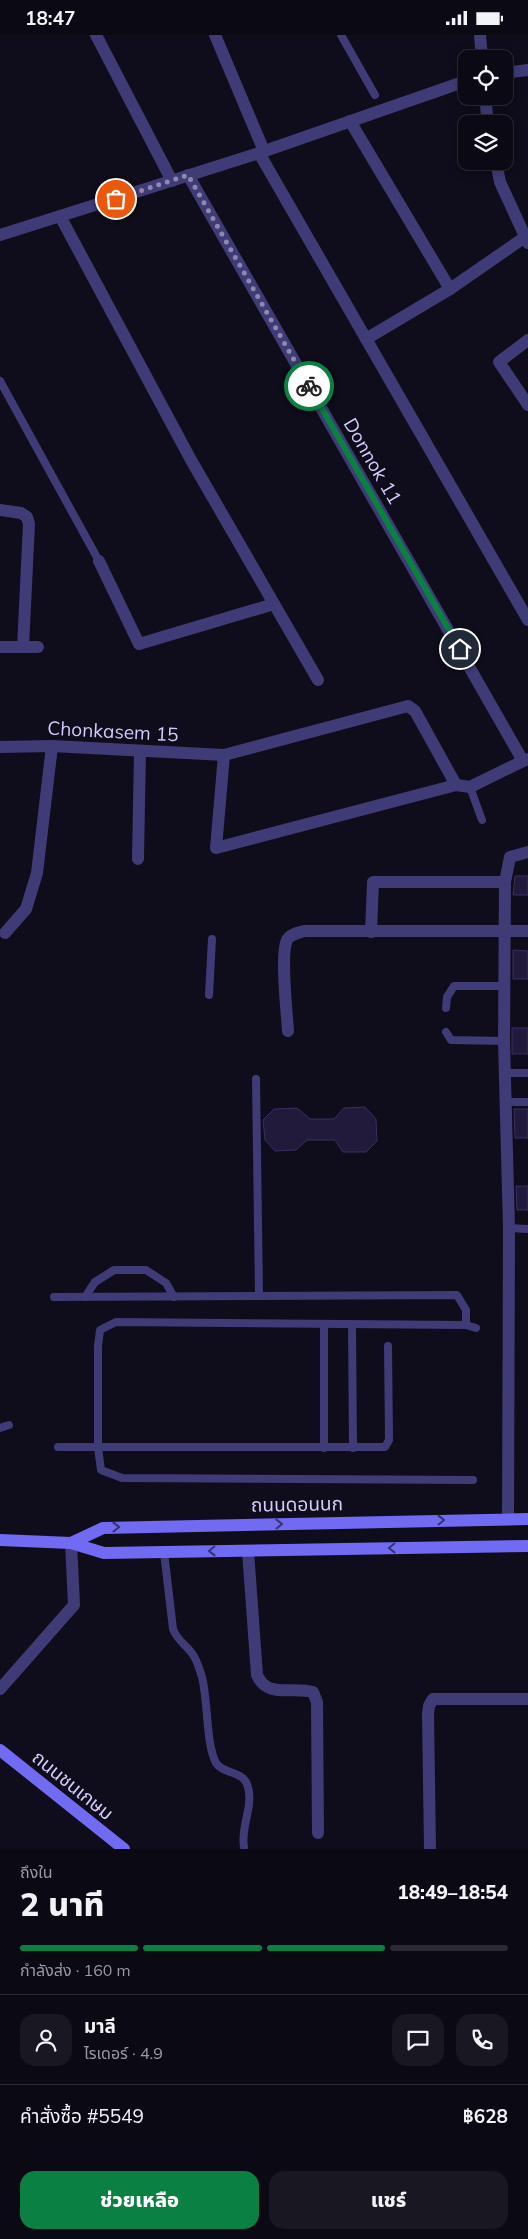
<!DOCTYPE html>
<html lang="th">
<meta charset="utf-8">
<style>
:root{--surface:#0b0914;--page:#191722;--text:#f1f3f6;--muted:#9a9aa0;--line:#2b2a34;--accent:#0b8043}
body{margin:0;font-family:Mulish,"Noto Sans Thai",sans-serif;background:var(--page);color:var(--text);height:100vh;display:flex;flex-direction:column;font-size:19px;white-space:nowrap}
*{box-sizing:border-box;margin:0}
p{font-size:16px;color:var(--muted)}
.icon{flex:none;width:28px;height:28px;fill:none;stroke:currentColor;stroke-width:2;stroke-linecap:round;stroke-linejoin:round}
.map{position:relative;height:1814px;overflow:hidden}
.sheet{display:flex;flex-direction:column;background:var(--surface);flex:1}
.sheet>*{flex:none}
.buttons{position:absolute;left:458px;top:15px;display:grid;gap:10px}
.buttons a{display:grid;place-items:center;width:55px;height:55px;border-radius:10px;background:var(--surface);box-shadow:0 2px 12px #0003,0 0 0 1px var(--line);font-size:25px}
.pin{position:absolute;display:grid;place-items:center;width:42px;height:42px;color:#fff;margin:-21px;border:2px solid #fff;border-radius:50%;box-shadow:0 1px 5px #0007}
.courier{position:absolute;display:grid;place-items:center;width:50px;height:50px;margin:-25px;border:4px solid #0b8043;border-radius:50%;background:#fff;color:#222;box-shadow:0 1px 6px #0007}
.headline em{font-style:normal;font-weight:800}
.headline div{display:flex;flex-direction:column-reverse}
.headline{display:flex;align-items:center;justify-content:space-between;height:85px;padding:0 20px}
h1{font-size:32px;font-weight:800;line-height:38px}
.bar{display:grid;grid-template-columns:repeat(4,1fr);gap:8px 5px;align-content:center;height:60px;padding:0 20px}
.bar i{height:6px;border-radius:4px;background:var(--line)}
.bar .on{background:var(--accent)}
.bar p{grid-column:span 4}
.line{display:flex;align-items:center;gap:12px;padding:0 20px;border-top:1px solid var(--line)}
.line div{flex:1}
.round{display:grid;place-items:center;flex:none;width:52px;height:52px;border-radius:15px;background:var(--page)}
.action{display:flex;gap:10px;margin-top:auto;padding:10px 20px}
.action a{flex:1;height:58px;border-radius:15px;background:var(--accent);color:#fff;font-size:20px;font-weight:800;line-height:58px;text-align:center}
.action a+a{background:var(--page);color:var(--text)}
.status{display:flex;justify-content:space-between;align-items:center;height:35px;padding:0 25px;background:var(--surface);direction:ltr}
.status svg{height:14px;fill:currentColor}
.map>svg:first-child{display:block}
.building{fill:#221a3a;stroke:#3a2e64}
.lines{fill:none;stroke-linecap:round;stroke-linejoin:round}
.service{stroke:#3f3b76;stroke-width:8}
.minor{stroke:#3f3b76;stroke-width:12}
.secondary{stroke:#716af2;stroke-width:12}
.oneway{stroke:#363271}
.done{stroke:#8e88ad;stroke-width:5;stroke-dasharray:0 9}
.route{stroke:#0b8043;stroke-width:6}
.labels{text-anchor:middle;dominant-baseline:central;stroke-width:5;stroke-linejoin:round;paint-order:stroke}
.street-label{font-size:19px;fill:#d2cbfb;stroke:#0f0c1b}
</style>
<div class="status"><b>18:47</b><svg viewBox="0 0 49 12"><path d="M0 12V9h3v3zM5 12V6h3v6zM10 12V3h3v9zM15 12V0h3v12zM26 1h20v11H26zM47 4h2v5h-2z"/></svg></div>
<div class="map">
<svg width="528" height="1814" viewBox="0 0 528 1814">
<rect width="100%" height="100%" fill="#0f0c1b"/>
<!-- building -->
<g class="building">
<path d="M515,841h13v19h-15z"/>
<path d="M513,915l15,1v28h-15z"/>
<rect x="512" y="993" width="16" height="26"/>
<path d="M365,1072l11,12 1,22 -11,11h-23l-8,-12h-28l-11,10 -21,1 -10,-11 -2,-20 11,-11 23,-1 13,11h24l10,-11z"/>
<path d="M514,1074h14v29h-13z"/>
<path d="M516,1151h12v24h-11z"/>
</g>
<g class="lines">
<!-- service -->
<g class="service">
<path d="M341,0l34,60"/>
<path d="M0,346l99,180"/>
<path d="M470,752l12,33"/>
<path d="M209,960l3,-56"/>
<path d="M446,973l1,-11 7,-11h51"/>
<path d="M446,997l5,8 53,1"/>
<path d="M505,1038h23"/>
<path d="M256,1044l3,217"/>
<path d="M506,1067h22"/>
<path d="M509,1193l19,1"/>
<path d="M54,1262l403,-2 9,15v15"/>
<path d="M85,1262l10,-15 19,-12h32l20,13 8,14"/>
<path d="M352,1290l1,123"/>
<path d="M0,1393l9,-3"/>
<path d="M58,1412h327l4,-7 -1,-94"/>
<path d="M324,1413v-123"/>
<path d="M473,1445l-351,-2 -21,-8 -3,-22v-102l2,-16 16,-8 350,3 10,3"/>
<path d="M164,1517l9,77c4,11 11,14 18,23 6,7 8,16 11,25 6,23 4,68 14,86 7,11 26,8 31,21 8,20 -7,43 -3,63"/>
</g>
<!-- minor -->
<g class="minor">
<path d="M96,0l76,146"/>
<path d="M215,0l49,116"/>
<path d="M480,0l2,24"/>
<path d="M504,38l24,-3"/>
<path d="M485,61l3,28"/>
<path d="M350,86l100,168"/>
<path d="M259,118l269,467"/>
<path d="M496,126l4,21 28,61"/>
<path d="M188,140l335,586 5,-2"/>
<path d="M60,181l131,244 127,220"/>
<path d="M0,200l259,-82 207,-72"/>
<path d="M366,304l84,-50 78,-54"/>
<path d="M528,305l-29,22 29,43"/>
<path d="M0,475l21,3 6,4 2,7 -6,123"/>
<path d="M99,526l40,83 135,-40"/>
<path d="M0,612h38"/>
<path d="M408,671l7,5 41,74 -240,63 8,-93z"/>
<path d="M0,712l52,-1 172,9"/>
<path d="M456,750l14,2 53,-26"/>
<path d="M138,824l2,-108"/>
<path d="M371,897l2,-50h132"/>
<path d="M5,898l21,-24 11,-36 15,-127"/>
<path d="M288,996c-1,-18 -8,-77 -1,-91 3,-6 11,-7 17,-9h224"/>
<path d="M508,1484l1,-291 -5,-187 1,-159 5,-25 18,-5"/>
<path d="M248,1516l9,124c10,24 36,11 56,17l4,10 1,131"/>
<path d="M0,1654l74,-84 -3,-62"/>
<path d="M430,1814l-2,-135 1,-8 4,-7h95"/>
</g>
<!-- secondary -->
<g class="secondary">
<path d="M0,1505l71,3 33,10 424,-7"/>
<path d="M71,1508l32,-15 425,-9"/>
<path d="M0,1715l124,99"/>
</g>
</g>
<!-- one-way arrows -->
<defs><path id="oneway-chevron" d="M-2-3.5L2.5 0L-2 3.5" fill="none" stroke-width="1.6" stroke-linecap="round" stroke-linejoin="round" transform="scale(1.25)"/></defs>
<g class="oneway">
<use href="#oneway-chevron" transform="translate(441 1485) rotate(-1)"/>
<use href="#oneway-chevron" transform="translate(279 1489) rotate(-1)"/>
<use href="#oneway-chevron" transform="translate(116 1492) rotate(-1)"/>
<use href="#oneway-chevron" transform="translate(392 1513) rotate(179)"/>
<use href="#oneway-chevron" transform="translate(212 1516) rotate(179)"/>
</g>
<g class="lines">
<!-- done -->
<path class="done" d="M116,164l72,-24 121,211"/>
<!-- route -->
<path class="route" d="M309,351l151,263"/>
</g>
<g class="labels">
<!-- street labels -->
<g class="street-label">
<text transform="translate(373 426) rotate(60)">Donnok 11</text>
<text transform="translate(113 696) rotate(3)">Chonkasem 15</text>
<text transform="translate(297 1469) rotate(-1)">ถนนดอนนก</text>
<text transform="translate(73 1750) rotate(39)">ถนนชนเกษม</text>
</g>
</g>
</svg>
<div class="buttons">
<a><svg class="icon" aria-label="locate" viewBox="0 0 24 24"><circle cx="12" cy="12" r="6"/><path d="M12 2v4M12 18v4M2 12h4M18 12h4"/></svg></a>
<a><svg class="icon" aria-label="layers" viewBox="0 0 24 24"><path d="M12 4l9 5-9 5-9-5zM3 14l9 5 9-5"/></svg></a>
</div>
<div class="pin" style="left:116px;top:164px;background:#ea580c"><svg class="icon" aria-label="bag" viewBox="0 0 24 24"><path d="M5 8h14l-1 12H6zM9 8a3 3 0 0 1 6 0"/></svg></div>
<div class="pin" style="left:460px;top:614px;background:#1f2937"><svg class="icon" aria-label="home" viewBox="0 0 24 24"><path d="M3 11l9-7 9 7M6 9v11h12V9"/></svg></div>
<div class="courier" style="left:309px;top:351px"><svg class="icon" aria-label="bike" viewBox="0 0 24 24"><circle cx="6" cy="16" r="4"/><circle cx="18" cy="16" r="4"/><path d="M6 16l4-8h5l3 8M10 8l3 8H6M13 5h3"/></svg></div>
</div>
<section class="sheet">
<div class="headline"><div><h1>2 นาที</h1><p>ถึงใน</p></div><em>18:49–18:54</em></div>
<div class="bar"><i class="on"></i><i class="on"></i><i class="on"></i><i></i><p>กำลังส่ง · 160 m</p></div>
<div class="line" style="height:90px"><a class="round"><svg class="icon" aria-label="person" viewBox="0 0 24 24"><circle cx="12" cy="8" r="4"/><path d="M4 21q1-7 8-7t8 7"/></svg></a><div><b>มาลี</b><p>ไรเดอร์ · 4.9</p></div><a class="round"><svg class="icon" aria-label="chat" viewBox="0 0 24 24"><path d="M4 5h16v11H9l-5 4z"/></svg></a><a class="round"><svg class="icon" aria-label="phone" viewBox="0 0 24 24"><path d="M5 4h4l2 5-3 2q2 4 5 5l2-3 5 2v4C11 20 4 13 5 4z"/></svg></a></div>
<div class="line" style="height:65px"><div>คำสั่งซื้อ #5549</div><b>฿628</b></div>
<div class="action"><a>ช่วยเหลือ</a><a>แชร์</a></div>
</section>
